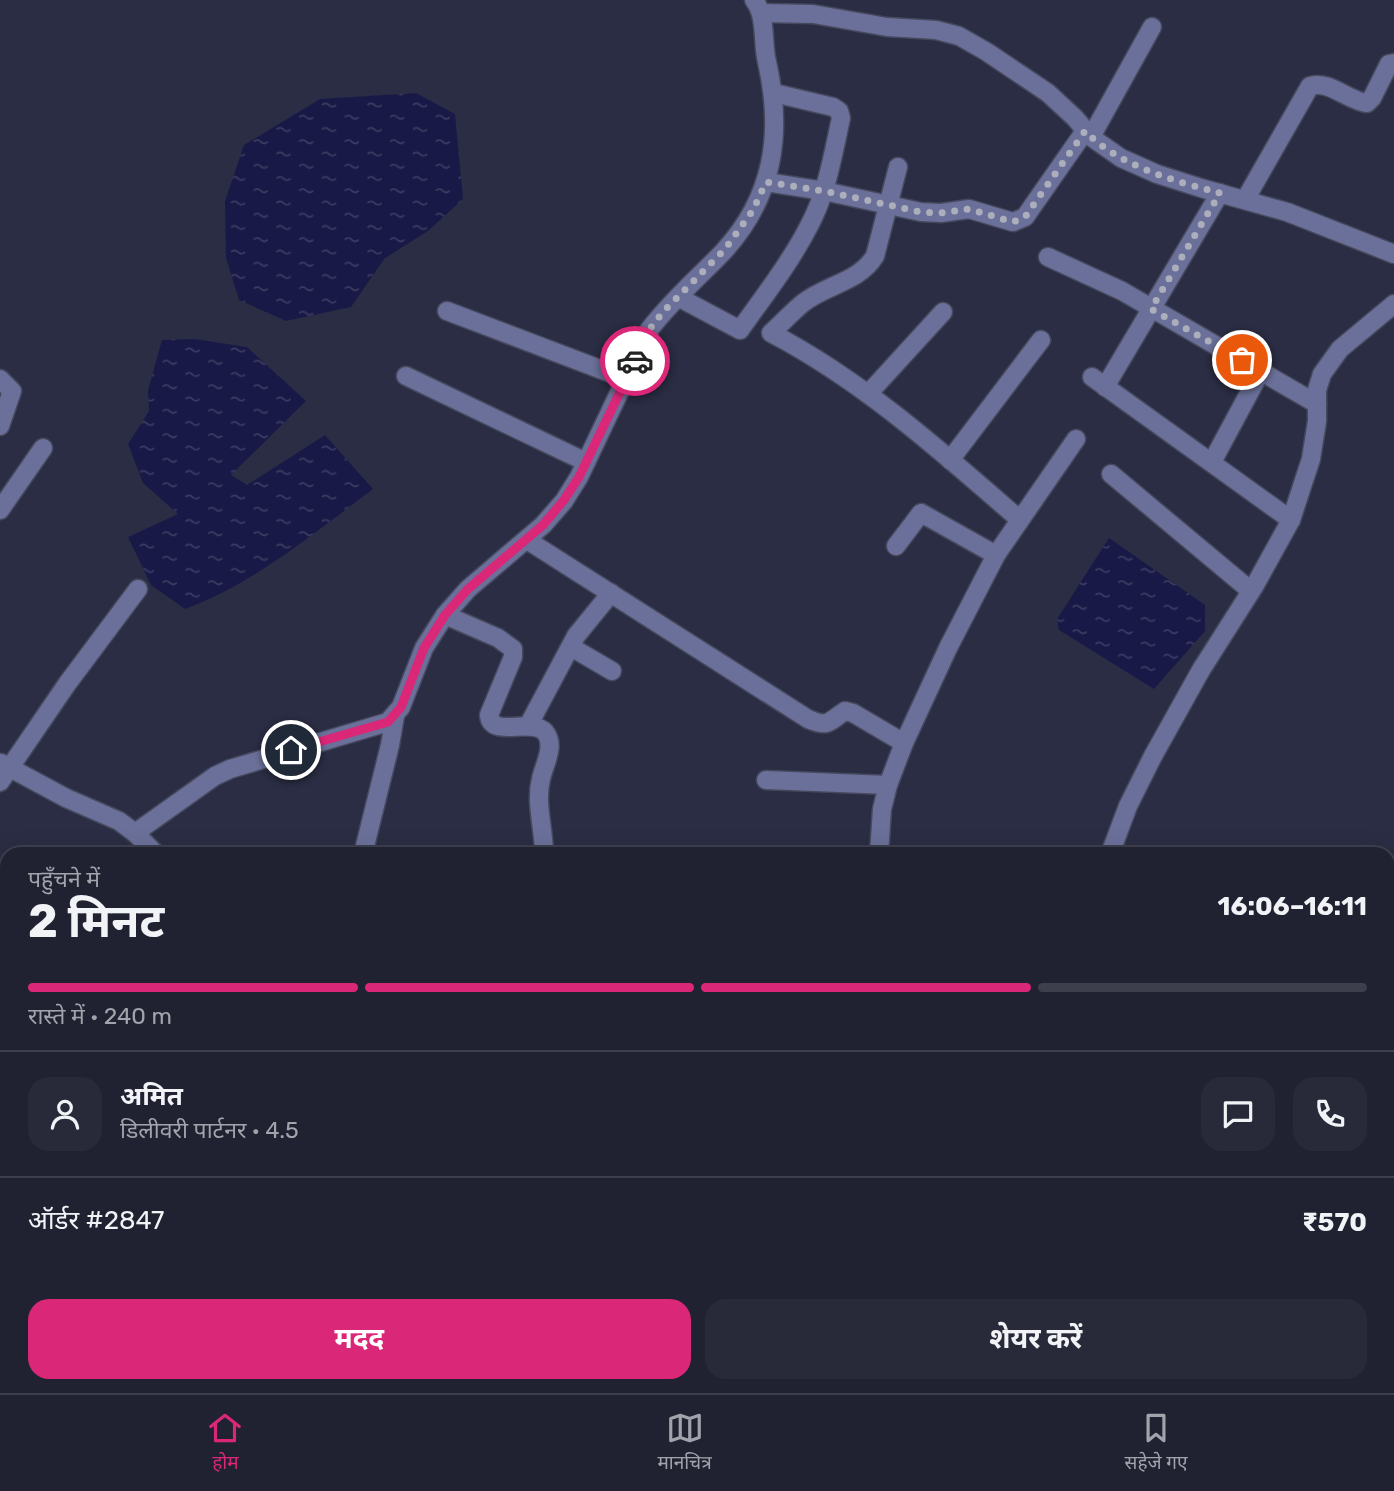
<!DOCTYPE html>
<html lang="hi">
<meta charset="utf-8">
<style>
:root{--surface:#202232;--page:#282a3a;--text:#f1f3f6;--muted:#a2a4ac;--line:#3d3f4d;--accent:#db2777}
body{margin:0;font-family:Rubik,"Noto Sans Devanagari",sans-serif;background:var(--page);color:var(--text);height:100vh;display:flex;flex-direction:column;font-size:26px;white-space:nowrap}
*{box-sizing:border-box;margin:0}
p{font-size:23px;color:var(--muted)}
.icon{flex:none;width:38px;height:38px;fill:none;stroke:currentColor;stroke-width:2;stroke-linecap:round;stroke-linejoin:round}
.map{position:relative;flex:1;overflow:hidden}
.side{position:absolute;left:0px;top:847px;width:1395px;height:546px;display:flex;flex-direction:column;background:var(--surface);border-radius:21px 21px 0 0;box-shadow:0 7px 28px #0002,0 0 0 2px var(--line)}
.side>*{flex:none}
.pin{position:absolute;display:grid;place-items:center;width:60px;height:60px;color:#fff;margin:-30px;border:4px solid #fff;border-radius:50%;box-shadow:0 2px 7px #0007}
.courier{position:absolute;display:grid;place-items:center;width:70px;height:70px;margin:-35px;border:5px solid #db2777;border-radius:50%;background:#fff;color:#222;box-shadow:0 2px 9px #0007}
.summary em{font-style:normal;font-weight:700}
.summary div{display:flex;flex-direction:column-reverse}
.summary{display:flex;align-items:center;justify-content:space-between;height:119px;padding:0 28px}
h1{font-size:46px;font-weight:700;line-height:52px}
.bar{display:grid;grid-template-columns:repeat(4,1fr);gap:10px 7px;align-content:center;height:84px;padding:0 28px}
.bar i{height:9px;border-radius:5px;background:var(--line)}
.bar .active{background:var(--accent)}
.bar p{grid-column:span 4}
.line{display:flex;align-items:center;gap:18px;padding:0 28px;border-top:2px solid var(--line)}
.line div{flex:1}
.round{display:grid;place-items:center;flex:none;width:74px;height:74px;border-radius:21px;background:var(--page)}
.cta{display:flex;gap:14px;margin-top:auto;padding:14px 28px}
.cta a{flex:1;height:80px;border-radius:21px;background:var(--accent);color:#fff;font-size:28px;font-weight:700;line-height:80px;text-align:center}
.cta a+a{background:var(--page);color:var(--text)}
.dock{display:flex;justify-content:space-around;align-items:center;height:98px;border-top:2px solid var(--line);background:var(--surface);font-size:19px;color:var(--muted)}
.dock a{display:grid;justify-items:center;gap:4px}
.dock .active{color:var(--accent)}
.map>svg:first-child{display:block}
.water{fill:url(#water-ripples)}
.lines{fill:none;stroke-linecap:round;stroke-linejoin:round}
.minor-casing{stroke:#46495d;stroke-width:21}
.major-casing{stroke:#46495d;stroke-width:21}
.minor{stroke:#6a7099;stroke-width:18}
.major{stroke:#a8b1f5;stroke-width:18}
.done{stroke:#acaebb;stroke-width:7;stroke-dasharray:0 12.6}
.route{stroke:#db2777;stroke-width:9}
</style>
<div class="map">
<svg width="1394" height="1393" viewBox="0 0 1394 1393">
<defs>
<pattern id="water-ripples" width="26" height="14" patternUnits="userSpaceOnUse" patternTransform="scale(1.75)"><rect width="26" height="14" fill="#191947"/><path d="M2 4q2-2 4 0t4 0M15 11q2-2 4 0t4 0" fill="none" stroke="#3b3b62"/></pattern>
</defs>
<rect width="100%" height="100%" fill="#2a2d43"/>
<!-- water -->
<g class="water">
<path d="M416,93l39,21 8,85 -35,32 -43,27 -34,49 -65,14 -47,-21 -13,-42 -1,-57 19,-56 76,-46z"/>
<path d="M195,339l52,8 59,54 -75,74 16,10 78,-50 48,54c-59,44 -118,94 -188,120l-34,-24 -23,-48 50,-23 -35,-31 -15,-39 21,-33 -1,-21 14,-50z"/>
<path d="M1109,538l96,67v26l-51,58 -95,-59 -2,-11z"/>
</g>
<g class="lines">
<!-- minor casing -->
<g class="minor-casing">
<g id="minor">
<path d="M761,13l52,1 74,13 49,3 23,6 28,16 61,41 27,25 16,19 30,21 36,16 44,14 86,24 107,42"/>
<path d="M1091,137l61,-110"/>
<path d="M898,167l-23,89c-17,27 -48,28 -72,47 -11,9 -21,20 -32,30 92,48 171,119 249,187"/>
<path d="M766,182l58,9 97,21 20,1 28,-4 44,13 12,-5 60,-86"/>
<path d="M1245,200l65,-114c20,-6 38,15 57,17l5,-5 17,-34 5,-1"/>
<path d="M1048,257l74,34 195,113"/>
<path d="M678,297l62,33c24,-34 50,-67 69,-104 18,-33 24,-72 32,-108l-2,-7 -6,-4 -59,-14"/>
<path d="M447,311l179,68"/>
<path d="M406,376l180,86"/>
<path d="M1092,377l199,143"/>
<path d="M0,379l12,12 -12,35"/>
<path d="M1105,387l115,-194"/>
<path d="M868,394l75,-82"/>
<path d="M950,460l91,-120"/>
<path d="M1212,462l49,-91"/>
<path d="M1111,474l140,117"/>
<path d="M0,510l43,-62"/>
<path d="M527,540l281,179c21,9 20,3 37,-8l8,2 51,30"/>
<path d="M896,546l25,-33 75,42"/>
<path d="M445,615l53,23 15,11v8l-24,58c2,24 42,2 56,17 11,13 -1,33 -4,47 -6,24 3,50 3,75"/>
<path d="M571,647l41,24"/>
<path d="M528,726l48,-90 35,-43"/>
<path d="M1,763l65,35 53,23 16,12 21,21"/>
<path d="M766,780l122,5"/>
<path d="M0,782l67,-98 71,-95"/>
<path d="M135,833l80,-57 15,-7 158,-47 13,-15 23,-59 21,-33 23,-26 75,-64 21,-24 15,-24 70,-147c22,-29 49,-52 74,-78 51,-55 60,-119 44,-190 -5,-19 0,-46 -13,-62"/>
<path d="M363,854l27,-109 5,-29"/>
<path d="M879,854l3,-45 6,-24 16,-42 44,-95 48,-93 80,-116"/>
<path d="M1110,854l18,-48 25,-50 48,-86 54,-85 36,-65 20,-61 6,-38v-31l5,-16 18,-25 54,-45"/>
<path d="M0,1021l7,4"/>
<path d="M0,1186l7,12"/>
<path d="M0,1226l7,3"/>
<path d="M0,1393l7,-27"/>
<path d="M241,1393l1,-7"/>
<path d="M1121,1393l4,-7"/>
<path d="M1288,1393l1,-7"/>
</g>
</g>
<!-- major casing -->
<g class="major-casing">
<g id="major">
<path d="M1388,1141l6,-1"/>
<path d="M509,1393l7,-7"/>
</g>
</g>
<!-- minor -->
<use href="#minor" class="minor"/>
<!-- major -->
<use href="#major" class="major"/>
</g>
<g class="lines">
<!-- done -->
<path class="done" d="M635,361l14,-31 14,-18 62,-63 28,-39 13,-28 58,9 97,21 20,1 28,-4 44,13 12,-5 60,-86c34,35 89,50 135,62l-69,116 91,51"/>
<!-- route -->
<path class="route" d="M291,750l97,-28 13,-15 23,-59 21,-33 23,-26 75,-64 21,-25 15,-23 56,-116"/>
</g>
</svg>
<div class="pin" style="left:1242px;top:360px;background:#ea580c"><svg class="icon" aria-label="bag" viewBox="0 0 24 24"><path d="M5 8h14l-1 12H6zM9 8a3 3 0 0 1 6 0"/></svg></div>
<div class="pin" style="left:291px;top:750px;background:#1f2937"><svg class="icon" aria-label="home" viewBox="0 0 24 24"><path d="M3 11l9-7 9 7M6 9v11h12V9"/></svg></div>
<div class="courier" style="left:635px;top:361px"><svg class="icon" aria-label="car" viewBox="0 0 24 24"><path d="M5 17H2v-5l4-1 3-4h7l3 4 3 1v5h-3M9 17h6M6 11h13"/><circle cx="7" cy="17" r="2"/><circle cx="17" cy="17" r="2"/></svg></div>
<section class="side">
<div class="summary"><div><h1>2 मिनट</h1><p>पहुँचने में</p></div><em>16:06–16:11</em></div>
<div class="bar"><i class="active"></i><i class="active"></i><i class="active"></i><i></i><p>रास्ते में · 240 m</p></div>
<div class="line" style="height:126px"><a class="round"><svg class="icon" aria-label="person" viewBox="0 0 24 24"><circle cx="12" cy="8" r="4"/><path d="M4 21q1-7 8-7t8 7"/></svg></a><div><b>अमित</b><p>डिलीवरी पार्टनर · 4.5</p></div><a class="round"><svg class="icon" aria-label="chat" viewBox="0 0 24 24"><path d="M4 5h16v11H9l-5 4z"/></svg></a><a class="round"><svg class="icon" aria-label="phone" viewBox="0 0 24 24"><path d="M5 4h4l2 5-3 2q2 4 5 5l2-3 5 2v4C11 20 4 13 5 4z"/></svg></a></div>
<div class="line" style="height:91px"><div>ऑर्डर #2847</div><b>₹570</b></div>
<div class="cta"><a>मदद</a><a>शेयर करें</a></div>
</section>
</div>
<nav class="dock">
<a class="active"><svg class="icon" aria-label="home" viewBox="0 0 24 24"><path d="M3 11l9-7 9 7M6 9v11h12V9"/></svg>होम</a>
<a><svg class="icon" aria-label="map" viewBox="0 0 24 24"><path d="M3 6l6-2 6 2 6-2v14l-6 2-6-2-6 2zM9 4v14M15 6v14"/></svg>मानचित्र</a>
<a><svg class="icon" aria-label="saved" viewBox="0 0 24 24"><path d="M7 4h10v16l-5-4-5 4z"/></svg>सहेजे गए</a>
</nav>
